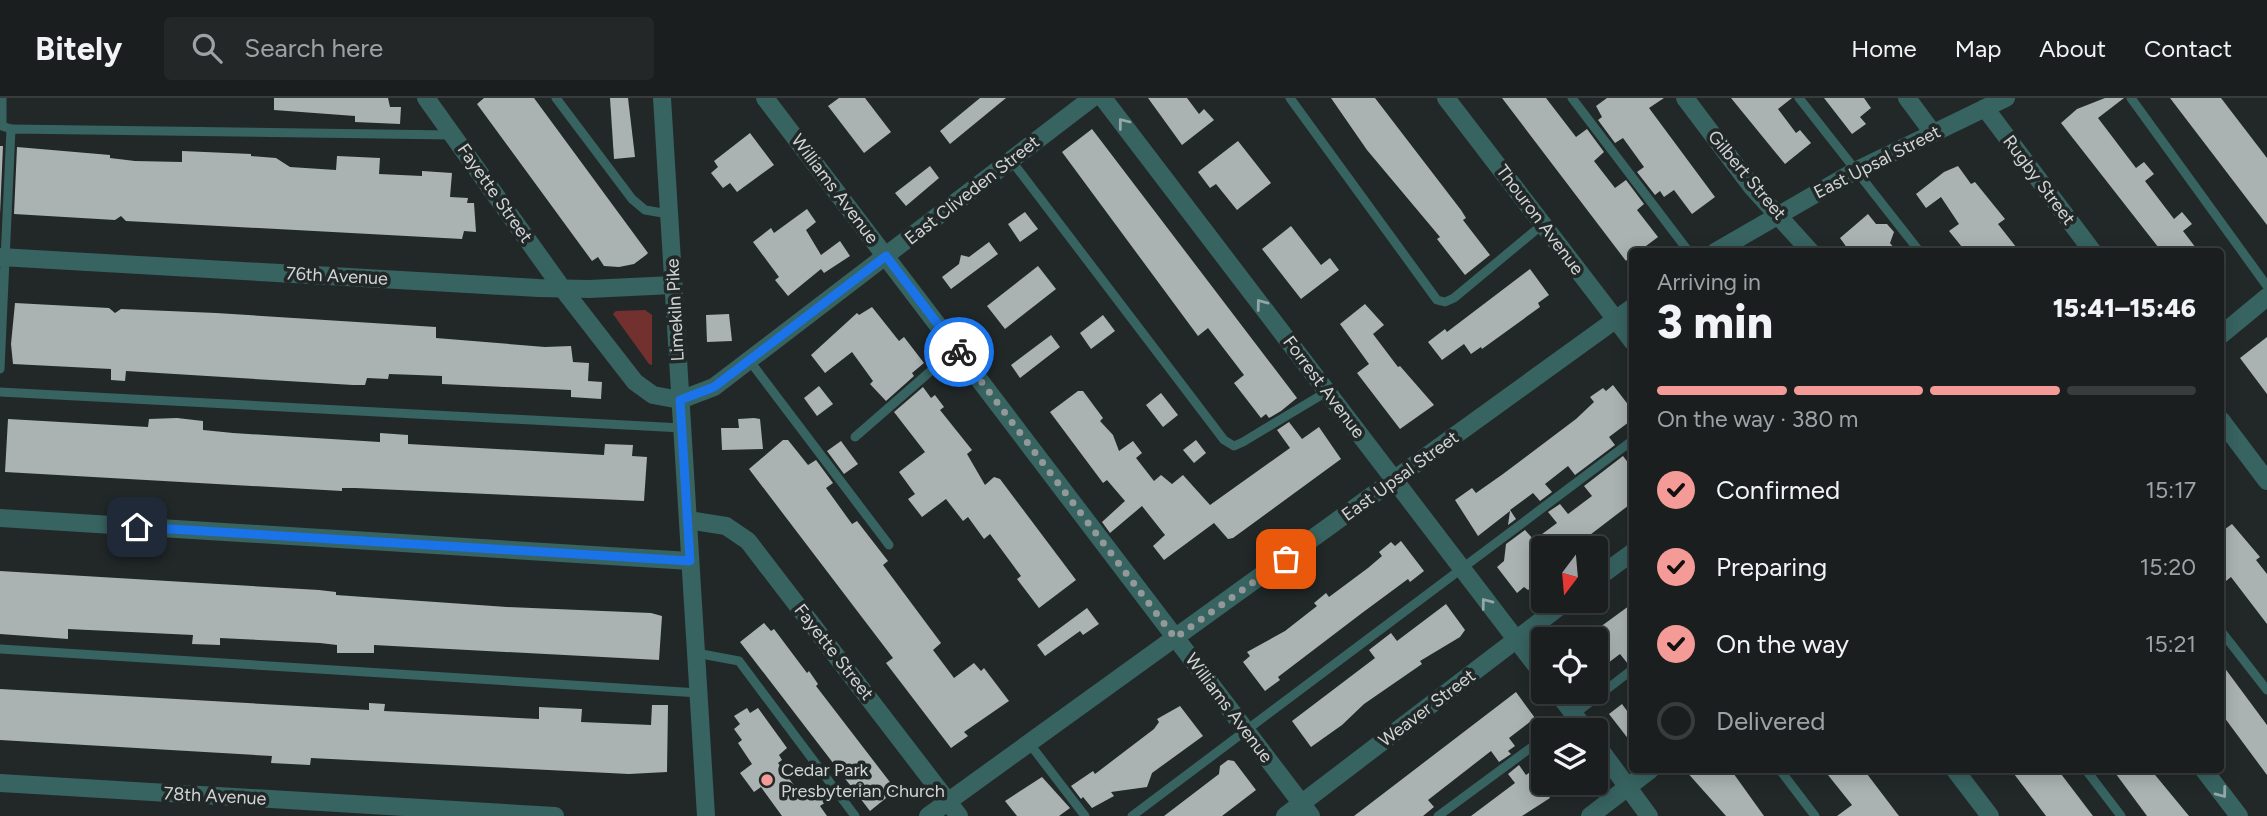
<!DOCTYPE html>
<meta charset="utf-8">
<style>
:root{--surface:#1a1e1e;--page:#232727;--text:#f1f3f6;--muted:#9fa2a4;--line:#383c3c;--accent:#f59b97}
body{margin:0;font-family:Figtree,sans-serif;background:var(--page);color:var(--text);height:100vh;display:flex;flex-direction:column;font-size:26px;white-space:nowrap}
*{box-sizing:border-box;margin:0}
p{font-size:23px;color:var(--muted)}
.icon{flex:none;width:38px;height:38px;fill:none;stroke:currentColor;stroke-width:2;stroke-linecap:round;stroke-linejoin:round}
.map{position:relative;flex:1;overflow:hidden}
.drawer{position:absolute;left:1629px;top:150px;width:595px;height:525px;display:flex;flex-direction:column;background:var(--surface);border-radius:7px;box-shadow:0 4px 18px #0003,0 0 0 2px var(--line)}
.drawer>*{flex:none}
.needle{width:46px;rotate:196deg}
.fabs{position:absolute;left:1531px;top:438px;display:grid;gap:14px}
.fabs a{display:grid;place-items:center;width:77px;height:77px;border-radius:7px;background:var(--surface);box-shadow:0 4px 18px #0003,0 0 0 2px var(--line);font-size:35px}
.pin{position:absolute;display:grid;place-items:center;width:60px;height:60px;color:#fff;margin:-30px;border-radius:14px;box-shadow:0 4px 10px #0006}
.courier{position:absolute;display:grid;place-items:center;width:70px;height:70px;margin:-35px;border:5px solid #1a73e8;border-radius:50%;background:#fff;color:#222;box-shadow:0 2px 9px #0007}
.summary em{font-style:normal;font-weight:800}
.summary div{display:flex;flex-direction:column-reverse}
.summary{display:flex;align-items:center;justify-content:space-between;height:119px;padding:0 28px}
h1{font-size:46px;font-weight:800;line-height:52px}
.bar{display:grid;grid-template-columns:repeat(4,1fr);gap:10px 7px;align-content:center;height:84px;padding:0 28px}
.bar i{height:9px;border-radius:5px;background:var(--line)}
.bar .on{background:var(--accent)}
.bar p{grid-column:span 4}
ol{padding:0 28px;list-style:none}
li{display:flex;align-items:center;gap:21px;height:77px}
li p{margin-inline-start:auto}
li .icon{padding:7px;border-radius:50%;background:var(--accent);color:#111;stroke-width:4}
li:last-child{color:var(--muted)}
li i{width:38px;height:38px;border:4px solid var(--line);border-radius:50%}
header{display:flex;align-items:center;gap:42px;box-sizing:border-box;height:98px;padding:0 35px;background:var(--surface);border-bottom:2px solid var(--line)}
header strong{font-size:33px}
nav{display:flex;gap:38px;margin-inline-start:auto;font-size:24px}
.search{width:490px;height:63px;background:var(--page);display:flex;align-items:center;gap:18px;box-sizing:border-box;padding:0 24px;border-radius:7px;color:var(--muted);font-size:26px}
.map>svg:first-child{display:block}
.green{fill:#72302f}
.building{fill:#aab2b2}
.lines{fill:none;stroke-linecap:round;stroke-linejoin:round}
.service{stroke:#376361;stroke-width:9}
.minor{stroke:#376361;stroke-width:18}
.tertiary{stroke:#376361;stroke-width:18}
.oneway{stroke:#93a7a6}
.done{stroke:#939898;stroke-width:7;stroke-dasharray:0 12.6}
.route{stroke:#1a73e8;stroke-width:9}
.poi-dot{fill:#f59b97;stroke:#222828;stroke-width:2.5}
.labels{text-anchor:middle;dominant-baseline:central;stroke-width:7;stroke-linejoin:round;paint-order:stroke}
.street-label{font-size:18px;fill:#d0d5d4;stroke:#222828}
.poi-label{font-size:18px;fill:#d0d5d4;stroke:#222828;text-anchor:start}
</style>
<header>
<strong>Bitely</strong>
<div class="search"><svg class="icon" aria-label="search" viewBox="0 0 24 24"><circle cx="10" cy="10" r="6"/><path d="M15 15l6 6"/></svg>Search here</div>
<nav><a>Home</a><a>Map</a><a>About</a><a>Contact</a></nav>
</header>
<div class="map">
<svg width="2267" height="718" viewBox="0 0 2267 718">
<rect width="100%" height="100%" fill="#222828"/>
<!-- green -->
<path class="green" d="M645,212l7,5v50l-3,-1 -36,-50 3,-3z"/>
<!-- building -->
<g class="building">
<path d="M274,0h114l2,9h11l-1,17 -45,-2v-6l-81,-6z"/>
<path d="M484,0h50l114,155 -2,2 -12,9 -15,3 -15,-1 -6,-9 -6,4 -115,-157z"/>
<path d="M610,0h18l7,59 -21,2z"/>
<path d="M839,0h26l26,34 -27,21 -36,-47z"/>
<path d="M980,0h26l-56,46 -10,-13z"/>
<path d="M1148,0h39l12,16 5,-5 10,11 -32,25z"/>
<path d="M1331,0h44l86,112 5,8 -3,2 27,35 -25,20 -28,-36 3,-2 -73,-87z"/>
<path d="M1502,0h44l30,39 11,-8 17,23 -10,9 21,27 11,-8 18,24 -7,6 21,27 -20,15h-5l-7,9z"/>
<path d="M1607,0h57l-15,10 66,89 -23,17 -18,-24 -10,7 -4,-6 -5,4 -18,-23 7,-5 -21,-29 -8,5 -17,-23 4,-3 -6,-11z"/>
<path d="M1731,0h61l-14,11 18,24 4,-3 11,13 -26,21z"/>
<path d="M1824,0h40l7,10 -11,9 6,7 -14,10z"/>
<path d="M2105,0h19l-26,20 38,50 8,-6 10,12 -9,7 29,38 8,-7 10,12 -9,7 16,21h-37l-101,-129 16,-14z"/>
<path d="M2170,0h51l46,60v67z"/>
<path d="M1092,31l205,269 -16,13 -12,7 -3,-4 -5,4 -27,-35 10,-8 -36,-47 -10,8 -136,-184z"/>
<path d="M750,35l24,32 -37,27 -7,-9 -7,5 -12,-15 7,-6 -4,-6z"/>
<path d="M1238,43l33,42 -34,27 -21,-26 -6,4 -12,-16z"/>
<path d="M0,48h3l-3,68z"/>
<path d="M17,49l93,8v3l25,3 47,1v-11l69,3v2l25,2 14,9 46,3 1,-14 43,2 -1,16 43,2v-5l30,2 -2,24 18,1 -1,5h7l2,29 -12,-1 -2,8 -336,-18 -5,-5 -6,4 -101,-6z"/>
<path d="M930,68l9,12 -33,28 -11,-13z"/>
<path d="M1958,68l13,18 4,-2 30,37 -7,5 22,28h-54l-17,-21 10,-7 -18,-27 -15,11 -10,-14 28,-22z"/>
<path d="M807,111l9,13 -10,8 15,25 19,-14 10,15 -26,17 -3,-4 -33,27 -13,-16 4,-3 -26,-35 18,-14 3,5z"/>
<path d="M1025,114l13,17 -18,13 -12,-18z"/>
<path d="M1868,116l8,10h11l7,8 -4,11 7,9h-47l-10,-14z"/>
<path d="M1291,128l30,39 9,-7 9,12 -38,29 -39,-50z"/>
<path d="M989,144l9,12 -47,35 -9,-12 17,-13 2,-9 8,2z"/>
<path d="M1038,168l18,23 -51,40 -18,-23z"/>
<path d="M1530,171l19,26 -11,8 2,4 -58,42 -1,-2 -10,7 -7,-10 -22,16 -14,-18 17,-13 2,3z"/>
<path d="M15,205l94,5 6,5 6,-4 95,4 220,14v11l109,9 26,-1 2,16 16,1 -1,18 14,1 -1,17 -30,-2v-7l-129,-6v-8l-25,-1 -28,-1 -1,5 -21,-1 -2,7h-12l-227,-14 -1,10 -14,-1v-11l-98,-5 -2,-20z"/>
<path d="M1365,206l19,21 -11,9 25,33 2,-1 34,39 -34,24 -43,-56 12,-9 -29,-40z"/>
<path d="M872,209l27,34 5,-4 20,26 -12,10 2,3 -28,25 -16,-17 3,-3 -21,-29 -27,21 -14,-18 46,-42 2,2z"/>
<path d="M729,216l3,27 -25,1 -1,-27z"/>
<path d="M1103,217l12,16 -24,18 -11,-16z"/>
<path d="M1051,237l9,12 -40,31 -9,-13z"/>
<path d="M2267,239v57l-27,-36z"/>
<path d="M1613,287l20,26v8l-24,18 6,8 -40,30 -7,-9 -23,18 7,8 -12,9 -7,-8 -23,17 6,9 -8,6 2,-14 -32,25 -23,-36 17,-12 4,5 27,-19 73,-55 18,-17 -4,-5 13,-9 3,3z"/>
<path d="M819,288l14,18 -16,12 -13,-18z"/>
<path d="M923,289l8,11 4,-3 9,12 -4,3 32,40 -5,4 18,31 9,-8 6,2 76,101 -37,28 -22,-29 4,-3 -31,-42 -6,5 -16,-22 -5,4 -17,-22 -24,18 -14,-18 7,-5 -16,-22 26,-20 -31,-40z"/>
<path d="M1078,293h5l20,27 -3,3 13,14 6,16 14,-10 9,12 -6,5 18,23 7,-6 11,9 11,-9 27,30 80,-57 -13,-18 12,-8 13,17 17,-12 22,32 -108,79 -5,1 -14,-16 -50,37 -11,-14 12,-11 -23,-29 -32,27 -8,-11 23,-21 -18,-21 -4,3 -53,-71z"/>
<path d="M1161,295l17,22 -15,12 -17,-22z"/>
<path d="M177,320l26,3v9l30,3 147,9v-9l28,2v9l196,11 1,-11 28,1 -1,11 15,1 -3,44 -289,-13h-13v3l-337,-19 3,-53 140,8 1,-8z"/>
<path d="M754,320l6,1 3,30 -41,1 -1,-22h18l-1,-9z"/>
<path d="M783,342h5l20,25 8,-5 17,23 -7,5 26,36 5,-3 31,40 -5,4 58,78 -8,7 21,28 20,-15 7,8 3,-3 25,33 -45,31 4,4 -17,12 -65,-85 7,-5 -144,-189z"/>
<path d="M1196,342l10,13 -12,10 -11,-13z"/>
<path d="M841,343l17,23 -14,10 -17,-23z"/>
<path d="M1623,358l10,13v33l-47,36 3,4 -8,6h-37v32l-16,10 -4,-3 -7,6 -20,-26 7,-6 2,-17 19,-14 9,10 23,-17 -9,-11 12,-8 8,10 24,-18 -8,-10z"/>
<path d="M2232,426l28,33 -4,3 11,14v50l-36,-47 -10,8v-53z"/>
<path d="M1401,443l23,30 -14,11 -2,-3 -46,34 -84,64 2,3 -15,11 -22,-29 7,-6 -3,-4 38,-21 32,-25 -3,-3 12,-10 3,4 39,-29 14,-12 -3,-4 12,-10 4,4z"/>
<path d="M0,473l319,19 17,2v3l171,12 144,6 11,3 -3,44 -285,-15v8h-37v-8l-17,-2 -100,-5v7l-28,-1 1,-9 -125,-6v10l-68,-5z"/>
<path d="M1633,505v59l-5,2 -8,-10 -24,18v-42z"/>
<path d="M1446,506l19,26 -5,7 -40,24 2,3 -58,40 -22,21 -31,22 -19,-26 83,-63 -6,-8 22,-17 6,8z"/>
<path d="M1087,510l12,16 -16,11 -3,-4 -35,25 -8,-11z"/>
<path d="M764,525l7,8 3,-2 33,44 2,-2 9,13 -2,2 80,104 -26,21 -130,-169z"/>
<path d="M2221,565l46,62v50l-46,-62z"/>
<path d="M0,591l369,21v-7l16,1 -1,7 155,8v-12l43,2 -1,13 70,3 1,-20h16l-1,67 -38,2 -318,-16 -1,7 -39,-2 1,-7 -272,-16z"/>
<path d="M1516,594l19,26 -26,20 6,8 -7,5 3,3 -12,8 -8,-11 -63,49 6,7 -11,9h-69z"/>
<path d="M1622,606l11,15v26l-24,-31z"/>
<path d="M1180,608l23,30 -51,37 -5,14 -36,5 3,4 -22,12 -9,-11 -2,2 -10,-13 22,-15 2,3 59,-45 5,-7 -2,-3z"/>
<path d="M747,610l3,5 8,-5 29,40 -8,7 3,5 -4,3 25,35 13,-9 10,13 -6,4 7,10h-45l-21,-29 -7,5 -14,-19 12,-9 -14,-21 4,-3 -8,-11 6,-5 -6,-8z"/>
<path d="M1228,662l6,1 22,29 -34,26h-58l55,-42 1,-8z"/>
<path d="M1544,664v20h22l-18,13 2,3 -28,18h-51l44,-33 -7,-9 11,-9 7,10z"/>
<path d="M1685,672h46l33,46h-38z"/>
<path d="M1824,672h40l35,46h-62l15,-11z"/>
<path d="M2011,672h47l35,46h-47z"/>
<path d="M2113,672h38l38,46h-42z"/>
<path d="M1042,679l28,31 -11,8h-42l-12,-15z"/>
</g>
<g class="lines">
<!-- service -->
<g class="service">
<path d="M2,0v28l9,3"/>
<path d="M556,0l76,101 13,11 24,4"/>
<path d="M1290,0l147,202 8,2 9,-4 89,-74"/>
<path d="M1572,0l117,154"/>
<path d="M1799,0l121,154"/>
<path d="M2131,0l136,188"/>
<path d="M1011,62l213,280 10,6 9,-4 85,-51"/>
<path d="M749,262l140,185"/>
<path d="M0,271l11,-240 441,6"/>
<path d="M0,294l682,36"/>
<path d="M855,339l101,-88"/>
<path d="M2221,533l46,59"/>
<path d="M0,551l699,44"/>
<path d="M696,555l43,8 116,155"/>
<path d="M1554,632l79,-61"/>
<path d="M1029,645l56,73"/>
<path d="M1780,672l35,46"/>
<path d="M2086,672l35,46"/>
<path d="M1132,718l501,-376"/>
<path d="M1438,718l106,-78"/>
</g>
<!-- minor -->
<g class="minor">
<path d="M426,0l136,190 73,94 18,13 27,5 34,-13 378,-289"/>
<path d="M765,0l546,718"/>
<path d="M1103,0l441,578"/>
<path d="M1446,0l187,244"/>
<path d="M1685,0l67,89 59,65"/>
<path d="M1907,0l26,35"/>
<path d="M1985,10l108,144"/>
<path d="M0,159l538,31 51,1 84,-4"/>
<path d="M2221,237l46,-38"/>
<path d="M2221,322l46,61"/>
<path d="M0,420l690,43"/>
<path d="M688,422l38,6 22,15 211,275"/>
<path d="M1596,481l37,-27"/>
<path d="M1556,593l30,39"/>
<path d="M1596,646l53,72"/>
<path d="M1955,672l35,46"/>
<path d="M2204,672l35,46"/>
<path d="M0,685l555,33"/>
<path d="M1285,718l283,-216"/>
<path d="M1590,718l60,-46"/>
</g>
<!-- tertiary -->
<g class="tertiary">
<path d="M662,0l44,718"/>
<path d="M1715,154l140,-81 151,-73"/>
<path d="M928,718l705,-509"/>
</g>
</g>
<!-- one-way arrows -->
<defs><path id="oneway-chevron" d="M-2-3.5L2.5 0L-2 3.5" fill="none" stroke-width="1.6" stroke-linecap="round" stroke-linejoin="round" transform="scale(1.75)"/></defs>
<g class="oneway">
<use href="#oneway-chevron" transform="translate(1123 25) rotate(-128)"/>
<use href="#oneway-chevron" transform="translate(1261 206) rotate(-127)"/>
<use href="#oneway-chevron" transform="translate(1486 505) rotate(-127)"/>
<use href="#oneway-chevron" transform="translate(2222 695) rotate(53)"/>
</g>
<g class="lines">
<!-- done -->
<path class="done" d="M959,254l216,286 111,-79"/>
<!-- route -->
<path class="route" d="M137,429l553,34 -10,-161 34,-13 172,-131 73,96"/>
</g>
<!-- markers -->
<circle class="poi-dot" cx="767" cy="682" r="7"/>
<g class="labels">
<!-- street labels -->
<g class="street-label">
<text transform="translate(1877 64) rotate(-27)">East Upsal Street</text>
<text transform="translate(1747 77) rotate(50)">Gilbert Street</text>
<text transform="translate(2039 82) rotate(53)">Rugby Street</text>
<text transform="translate(835 91) rotate(53)">Williams Avenue</text>
<text transform="translate(972 92) rotate(-38)">East Cliveden Street</text>
<text transform="translate(495 95) rotate(55)">Fayette Street</text>
<text transform="translate(1540 122) rotate(53)">Thouron Avenue</text>
<text transform="translate(337 178) rotate(3)">76th Avenue</text>
<text transform="translate(675 212) rotate(-93)">Limekiln Pike</text>
<text transform="translate(1324 289) rotate(53)">Forrest Avenue</text>
<text transform="translate(1400 378) rotate(-36)">East Upsal Street</text>
<text transform="translate(834 554) rotate(52)">Fayette Street</text>
<text transform="translate(1229 610) rotate(53)">Williams Avenue</text>
<text transform="translate(1427 610) rotate(-37)">Weaver Street</text>
<text transform="translate(215 698) rotate(3)">78th Avenue</text>
</g>
<!-- poi labels -->
<g class="poi-label">
<text x="781" y="672">Cedar Park<tspan x="781" dy="21">Presbyterian Church</tspan></text>
</g>
</g>
</svg>
<div class="fabs">
<a><svg class="needle" viewBox="-14 -14 28 28"><path d="M0-13l5 13h-10z" fill="#e53935"/><path d="M0 13l5-13h-10z" fill="#9fa2a4"/></svg></a>
<a><svg class="icon" aria-label="locate" viewBox="0 0 24 24"><circle cx="12" cy="12" r="6"/><path d="M12 2v4M12 18v4M2 12h4M18 12h4"/></svg></a>
<a><svg class="icon" aria-label="layers" viewBox="0 0 24 24"><path d="M12 4l9 5-9 5-9-5zM3 14l9 5 9-5"/></svg></a>
</div>
<div class="pin" style="left:1286px;top:461px;background:#ea580c"><svg class="icon" aria-label="bag" viewBox="0 0 24 24"><path d="M5 8h14l-1 12H6zM9 8a3 3 0 0 1 6 0"/></svg></div>
<div class="pin" style="left:137px;top:429px;background:#1f2937"><svg class="icon" aria-label="home" viewBox="0 0 24 24"><path d="M3 11l9-7 9 7M6 9v11h12V9"/></svg></div>
<div class="courier" style="left:959px;top:254px"><svg class="icon" aria-label="bike" viewBox="0 0 24 24"><circle cx="6" cy="16" r="4"/><circle cx="18" cy="16" r="4"/><path d="M6 16l4-8h5l3 8M10 8l3 8H6M13 5h3"/></svg></div>
<section class="drawer">
<div class="summary"><div><h1>3 min</h1><p>Arriving in</p></div><em>15:41–15:46</em></div>
<div class="bar"><i class="on"></i><i class="on"></i><i class="on"></i><i></i><p>On the way · 380 m</p></div>
<ol>
<li><svg class="icon" aria-label="check" viewBox="0 0 24 24"><path d="M5 12l5 5 9-10"/></svg>Confirmed<p>15:17</p></li>
<li><svg class="icon" aria-label="check" viewBox="0 0 24 24"><path d="M5 12l5 5 9-10"/></svg>Preparing<p>15:20</p></li>
<li><svg class="icon" aria-label="check" viewBox="0 0 24 24"><path d="M5 12l5 5 9-10"/></svg>On the way<p>15:21</p></li>
<li><i></i>Delivered</li>
</ol>
</section>
</div>
